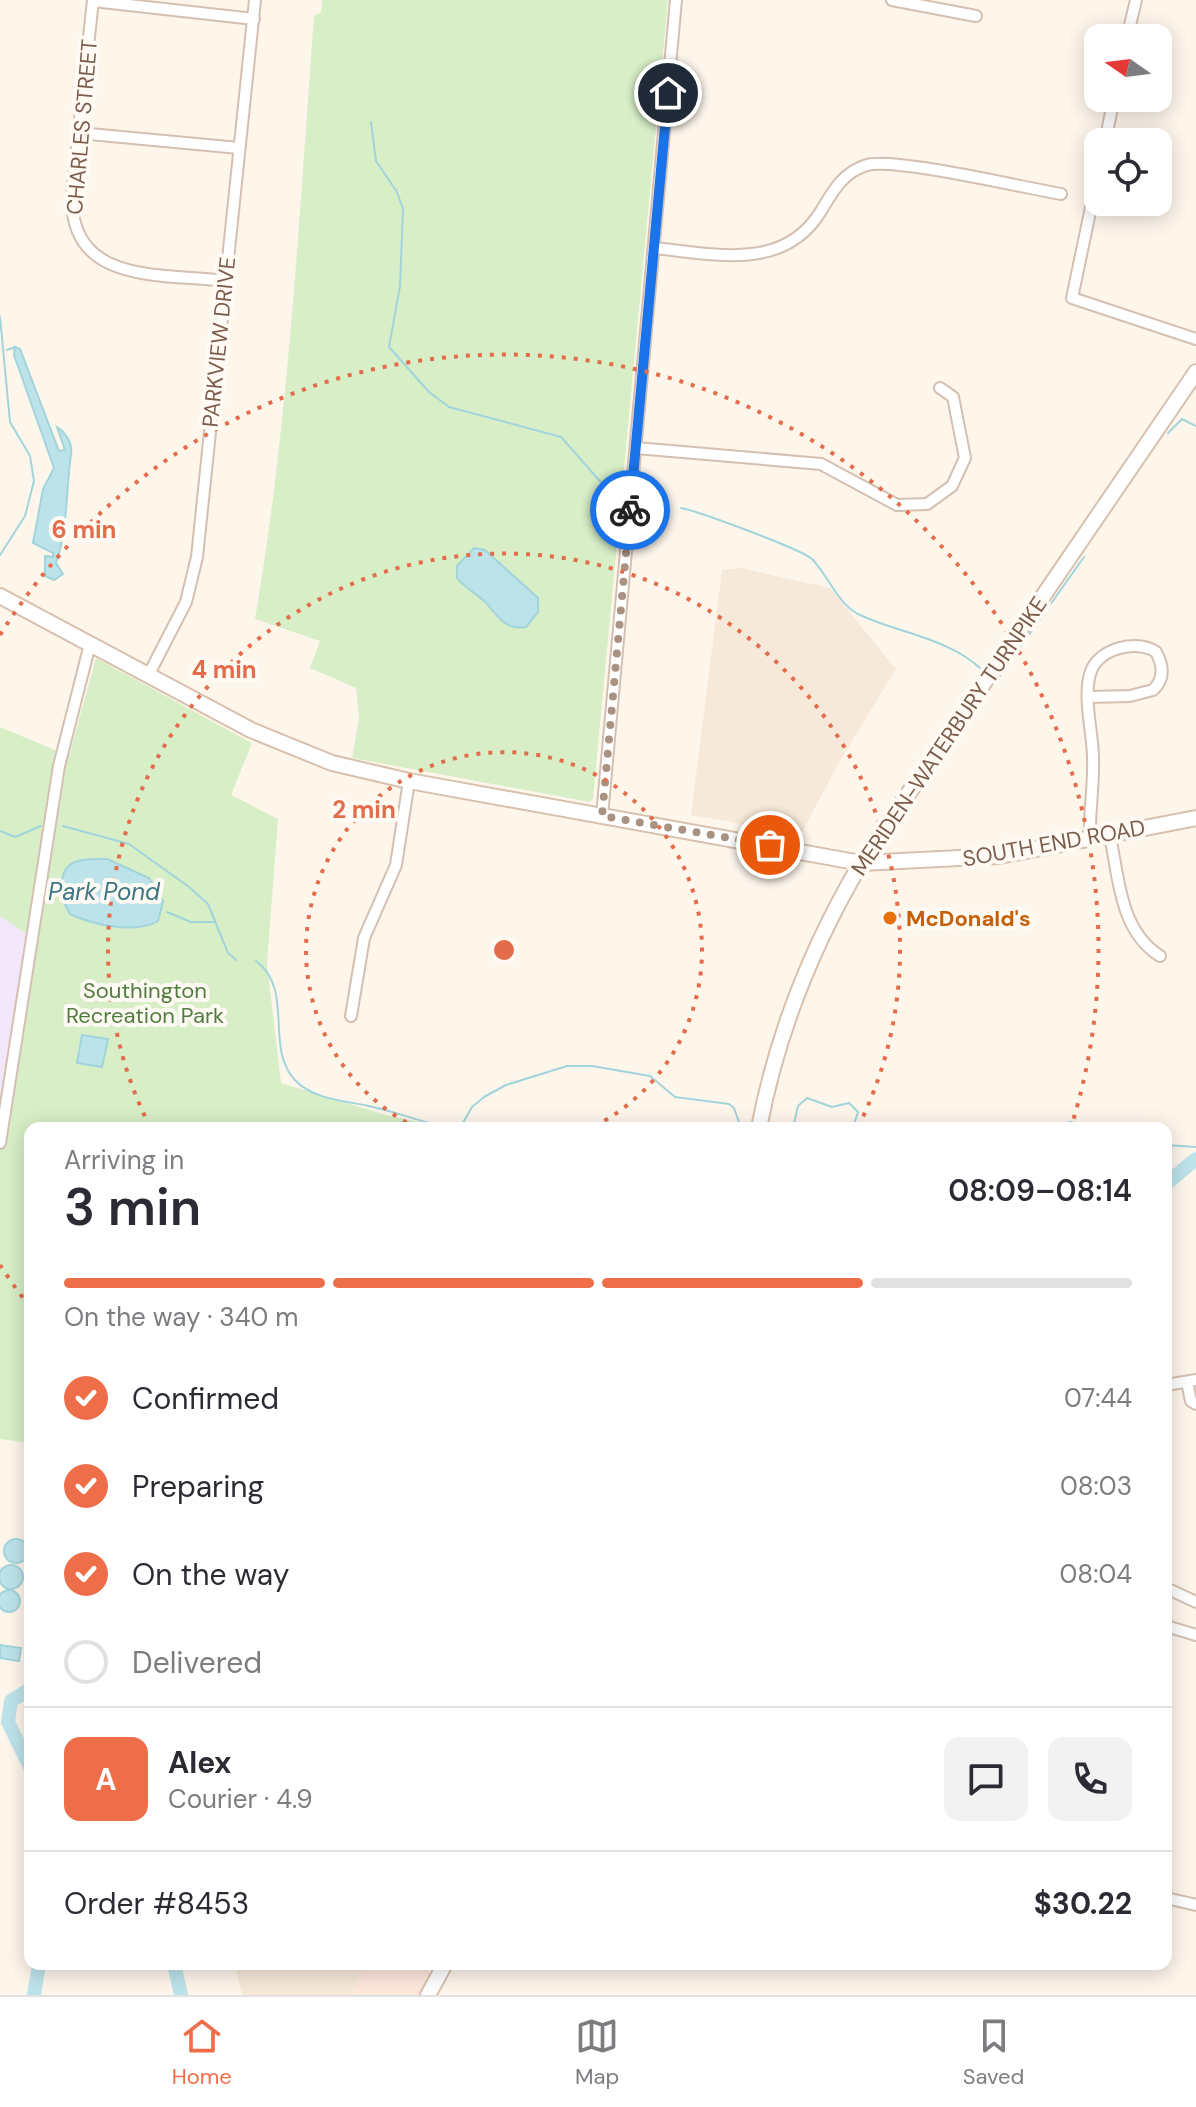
<!DOCTYPE html>
<meta charset="utf-8">
<style>
:root{--surface:#fff;--page:#f2f2f3;--text:#2b2b33;--muted:#7c7c81;--line:#e1e1e2;--accent:#ee6e4a}
body{margin:0;font-family:"DM Sans",sans-serif;background:var(--page);color:var(--text);height:100vh;display:flex;flex-direction:column;font-size:30px;white-space:nowrap}
*{box-sizing:border-box;margin:0}
p{font-size:26px;color:var(--muted)}
.icon{flex:none;width:44px;height:44px;fill:none;stroke:currentColor;stroke-width:2;stroke-linecap:round;stroke-linejoin:round}
.map{position:relative;flex:1;overflow:hidden}
.panel{position:absolute;left:24px;top:1122px;width:1148px;height:848px;display:flex;flex-direction:column;background:var(--surface);border-radius:16px;box-shadow:0 4px 20px #0003}
.panel>*{flex:none}
.needle{width:52px;rotate:284deg}
.buttons{position:absolute;left:1084px;top:24px;display:grid;gap:16px}
.buttons a{display:grid;place-items:center;width:88px;height:88px;border-radius:16px;background:var(--surface);box-shadow:0 4px 20px #0003;font-size:40px}
.pin{position:absolute;display:grid;place-items:center;width:68px;height:68px;color:#fff;margin:-34px;border:4px solid #fff;border-radius:50%;box-shadow:0 2px 8px #0007}
.courier{position:absolute;display:grid;place-items:center;width:80px;height:80px;margin:-40px;border:6px solid #1a73e8;border-radius:50%;background:#fff;color:#222;box-shadow:0 2px 10px #0007}
.headline em{font-style:normal;font-weight:600}
.headline div{display:flex;flex-direction:column-reverse}
.headline{display:flex;align-items:center;justify-content:space-between;height:136px;padding:0 40px}
h1{font-size:52px;font-weight:600;line-height:60px}
.bar{display:grid;grid-template-columns:repeat(4,1fr);gap:12px 8px;align-content:center;height:96px;padding:0 40px}
.bar i{height:10px;border-radius:6px;background:var(--line)}
.bar .current{background:var(--accent)}
.bar p{grid-column:span 4}
.line{display:flex;align-items:center;gap:20px;padding:0 40px;border-top:2px solid var(--line)}
.line div{flex:1}
.round{display:grid;place-items:center;flex:none;width:84px;height:84px;border-radius:16px;background:var(--page)}
ol{padding:0 40px;list-style:none}
li{display:flex;align-items:center;gap:24px;height:88px}
li p{margin-inline-start:auto}
li .icon{padding:8px;border-radius:50%;background:var(--accent);color:#fff;stroke-width:4}
li:last-child{color:var(--muted)}
li i{width:44px;height:44px;border:4px solid var(--line);border-radius:50%}
.menu{display:flex;justify-content:space-around;align-items:center;height:112px;border-top:2px solid var(--line);background:var(--surface);font-size:22px;color:var(--muted)}
.menu a{display:grid;justify-items:center;gap:4px}
.menu .current{color:var(--accent)}
.map>svg:first-child{display:block}
.residential{fill:#f6e9d9}
.commercial{fill:#fee8de}
.education{fill:#f3e7fb}
.green{fill:#d7eec7}
.water{fill:#bde3ea;stroke:#a2d4dc;stroke-width:2}
.lines{fill:none;stroke-linecap:round;stroke-linejoin:round}
.stream{stroke:#a2d4dc;stroke-width:2}
.river{stroke:#bde3ea;stroke-width:14}
.street-casing{stroke:#d4c0b2;stroke-width:14}
.secondary-casing{stroke:#d8c0ae;stroke-width:18}
.street{stroke:#fff;stroke-width:10}
.secondary{stroke:#fff;stroke-width:14}
.done{stroke:#aa9283;stroke-width:8;stroke-dasharray:0 14.4}
.route{stroke:#1a73e8;stroke-width:10}
.ring{fill:none;stroke:#e36c4a;stroke-width:4;stroke-dasharray:4 8}
.food-dot{fill:#e8710a;stroke:#fffaf3;stroke-width:3}
.labels{text-anchor:middle;dominant-baseline:central;stroke-width:8;stroke-linejoin:round;paint-order:stroke}
.street-label{font-size:22px;fill:#7c5c4b;stroke:#fffaf3}
.food-label{font-size:22px;font-weight:bold;fill:#c56008;stroke:#fffaf3;text-anchor:start}
.park-label{font-size:22px;fill:#517c3f;stroke:#fffaf3}
.water-label{font-size:24px;font-style:italic;fill:#3c7682;stroke:#fffaf3}
.centre{fill:#e36c4a;stroke:#fffaf3;stroke-width:4}
.ring-label{font-size:24px;text-anchor:middle;font-weight:bold;fill:#e36c4a;stroke:#fffaf3;stroke-width:8;stroke-linejoin:round;paint-order:stroke}
</style>
<div class="map">
<svg width="1196" height="1995" viewBox="0 0 1196 1995">
<rect width="100%" height="100%" fill="#fef6eb"/>
<!-- residential -->
<g class="residential">
<path d="M740,568l90,20 66,81 -58,95 -37,70 -110,-19 31,-245z"/>
<path d="M235,1964h132l-16,31h-109z"/>
</g>
<!-- commercial -->
<path class="commercial" d="M367,1964h51l10,5 3,10 -8,16h-72z"/>
<!-- education -->
<path class="education" d="M0,916l28,19 -28,170z"/>
<!-- green -->
<g class="green">
<path d="M322,0h346l-75,799 -3,3 -238,-44 7,-41 -3,-29 -46,-20 10,-27 -65,-22c34,-198 44,-403 59,-603l7,-4z"/>
<path d="M96,658l156,85 -21,52 47,24 -11,144 14,120 105,32 62,13h-418v315l-30,-4v-334l28,-170 -28,-19v-189l69,29z"/>
</g>
<!-- water -->
<g class="water">
<path d="M15,347l5,2 39,102 6,-1 -8,-23c8,5 16,16 14,27 -5,35 -3,75 -15,109l7,11 -9,6 -9,-4v-20l8,1v-4l-20,-10 10,-54 11,-21 -40,-113z"/>
<path d="M474,548l11,2 53,48v14l-12,15c-23,4 -29,-14 -43,-27 -9,-8 -19,-13 -26,-22v-12z"/>
<path d="M107,859l42,19 14,23 -5,20c-22,13 -65,4 -88,-7 -9,-14 -15,-43 5,-52 9,-4 22,-3 32,-3z"/>
<path d="M82,1035l26,4 -6,28 -25,-4z"/>
<circle cx="16" cy="1551" r="12"/>
<circle cx="11" cy="1577" r="12"/>
<circle cx="9" cy="1601" r="11"/>
<path d="M0,1645l21,3 -2,13 -19,-3z"/>
</g>
<g class="lines">
<!-- stream -->
<g class="stream">
<path d="M371,122l5,39 21,31 6,17 -3,77 -11,61 40,45 20,15 112,30 59,67"/>
<path d="M0,317l10,105 20,34 4,25 -9,35 -25,39"/>
<path d="M7,350l8,-3"/>
<path d="M1168,433l14,-14 14,7"/>
<path d="M681,508c17,3 122,42 131,51 16,16 26,46 48,56 39,18 91,24 122,55"/>
<path d="M999,677l85,-120"/>
<path d="M63,826l66,18 60,43 19,17 20,49 8,7"/>
<path d="M0,831l15,6 26,-11"/>
<path d="M167,912l24,10h24"/>
<path d="M256,961c39,29 8,86 39,119 17,19 50,21 74,26 28,6 54,17 83,22"/>
<path d="M460,1128l12,-21 12,-10 22,-12 61,-19h25l58,10 25,21 54,7 5,4 7,20"/>
<path d="M793,1128l5,-22 9,-8 25,9 17,-4 9,9 -5,16"/>
<path d="M1052,1128l18,-6 26,6"/>
<path d="M1166,1145l30,2"/>
</g>
<!-- river -->
<g class="river">
<path d="M1166,1184l30,-25"/>
<path d="M30,1689l-19,12 -3,21 22,45"/>
<path d="M174,1964l7,31"/>
<path d="M34,1995l5,-31"/>
</g>
<!-- street casing -->
<g class="street-casing">
<g id="street">
<path d="M93,0l-21,194c-3,91 88,79 153,87"/>
<path d="M892,0l84,16"/>
<path d="M93,1l161,18"/>
<path d="M1127,38l9,-38"/>
<path d="M79,133l160,15"/>
<path d="M1105,142l9,-44"/>
<path d="M1098,174l-26,124 124,41"/>
<path d="M654,248c61,6 130,24 167,-37 12,-20 22,-39 46,-46 27,-8 158,23 194,29"/>
<path d="M636,448l185,16 76,41 30,-1 25,-18 13,-28 -12,-61 -13,-9"/>
<path d="M149,674l37,-72 11,-45 58,-557"/>
<path d="M1089,697l41,-1 23,-6c12,-11 10,-25 3,-38 -19,-13 -56,-4 -65,19 -9,25 2,61 2,87 1,28 -4,54 -3,81"/>
<path d="M602,816l74,-816"/>
<path d="M1110,836c9,43 10,95 50,120"/>
<path d="M351,1016l13,-78 32,-73 13,-84"/>
<path d="M0,1143l59,-377 31,-122"/>
<path d="M1187,1382l4,19 5,3"/>
<path d="M1166,1385l30,-5"/>
<path d="M1166,1588l30,14"/>
<path d="M1166,1626l30,9"/>
<path d="M1166,1898l30,7"/>
</g>
</g>
<!-- secondary casing -->
<g class="secondary-casing">
<g id="secondary">
<path d="M0,596l251,134 81,33 77,18 452,82 138,-7 197,-38"/>
<path d="M759,1128c18,-95 53,-182 102,-265l335,-491"/>
<path d="M428,1995l17,-31"/>
</g>
</g>
<!-- street -->
<use href="#street" class="street"/>
<!-- secondary -->
<use href="#secondary" class="secondary"/>
</g>
<g class="lines">
<!-- done -->
<path class="done" d="M630,510l-28,306 168,29"/>
<!-- route -->
<path class="route" d="M630,510l38,-417"/>
</g>
<!-- distance rings -->
<g class="ring">
<path d="M417 1128A198 198 0 1 1 591 1128"/>
<path d="M150 1127A396 396 0 1 1 858 1127"/>
<path d="M30 1307A594 594 0 0 1 0 1265M0 635A594 594 0 0 1 1072 1124"/>
</g>
<!-- markers -->
<circle class="food-dot" cx="890" cy="918" r="8"/>
<g class="labels">
<!-- street labels -->
<g class="street-label">
<text transform="translate(82 127) rotate(-85)">CHARLES STREET</text>
<text transform="translate(219 342) rotate(-84)">PARKVIEW DRIVE</text>
<text transform="translate(949 736) rotate(-56)">MERIDEN-WATERBURY TURNPIKE</text>
<text transform="translate(1054 843) rotate(-10)">SOUTH END ROAD</text>
</g>
<!-- food labels -->
<g class="food-label">
<text x="906" y="918">McDonald's</text>
</g>
<!-- park labels -->
<g class="park-label">
<text x="145" y="990">Southington<tspan x="145" dy="25">Recreation Park</tspan></text>
</g>
<!-- water labels -->
<g class="water-label">
<text x="104" y="891">Park Pond</text>
</g>
</g>
<circle cx="504" cy="950" r="12" class="centre"/>
<g class="ring-label">
<text x="84" y="538">6 min</text>
<text x="224" y="678">4 min</text>
<text x="364" y="818">2 min</text>
</g>
</svg>
<div class="buttons">
<a><svg class="needle" viewBox="-14 -14 28 28"><path d="M0-13l5 13h-10z" fill="#e53935"/><path d="M0 13l5-13h-10z" fill="#7c7c81"/></svg></a>
<a><svg class="icon" aria-label="locate" viewBox="0 0 24 24"><circle cx="12" cy="12" r="6"/><path d="M12 2v4M12 18v4M2 12h4M18 12h4"/></svg></a>
</div>
<div class="pin" style="left:770px;top:845px;background:#ea580c"><svg class="icon" aria-label="bag" viewBox="0 0 24 24"><path d="M5 8h14l-1 12H6zM9 8a3 3 0 0 1 6 0"/></svg></div>
<div class="pin" style="left:668px;top:93px;background:#1f2937"><svg class="icon" aria-label="home" viewBox="0 0 24 24"><path d="M3 11l9-7 9 7M6 9v11h12V9"/></svg></div>
<div class="courier" style="left:630px;top:510px"><svg class="icon" aria-label="bike" viewBox="0 0 24 24"><circle cx="6" cy="16" r="4"/><circle cx="18" cy="16" r="4"/><path d="M6 16l4-8h5l3 8M10 8l3 8H6M13 5h3"/></svg></div>
<section class="panel">
<div class="headline"><div><h1>3 min</h1><p>Arriving in</p></div><em>08:09–08:14</em></div>
<div class="bar"><i class="current"></i><i class="current"></i><i class="current"></i><i></i><p>On the way · 340 m</p></div>
<ol>
<li><svg class="icon" aria-label="check" viewBox="0 0 24 24"><path d="M5 12l5 5 9-10"/></svg>Confirmed<p>07:44</p></li>
<li><svg class="icon" aria-label="check" viewBox="0 0 24 24"><path d="M5 12l5 5 9-10"/></svg>Preparing<p>08:03</p></li>
<li><svg class="icon" aria-label="check" viewBox="0 0 24 24"><path d="M5 12l5 5 9-10"/></svg>On the way<p>08:04</p></li>
<li><i></i>Delivered</li>
</ol>
<div class="line" style="height:144px"><b class="round" style="background:var(--accent);color:#fff">A</b><div><b>Alex</b><p>Courier · 4.9</p></div><a class="round"><svg class="icon" aria-label="chat" viewBox="0 0 24 24"><path d="M4 5h16v11H9l-5 4z"/></svg></a><a class="round"><svg class="icon" aria-label="phone" viewBox="0 0 24 24"><path d="M5 4h4l2 5-3 2q2 4 5 5l2-3 5 2v4C11 20 4 13 5 4z"/></svg></a></div>
<div class="line" style="height:104px"><div>Order #8453</div><b>$30.22</b></div>
</section>
</div>
<nav class="menu">
<a class="current"><svg class="icon" aria-label="home" viewBox="0 0 24 24"><path d="M3 11l9-7 9 7M6 9v11h12V9"/></svg>Home</a>
<a><svg class="icon" aria-label="map" viewBox="0 0 24 24"><path d="M3 6l6-2 6 2 6-2v14l-6 2-6-2-6 2zM9 4v14M15 6v14"/></svg>Map</a>
<a><svg class="icon" aria-label="saved" viewBox="0 0 24 24"><path d="M7 4h10v16l-5-4-5 4z"/></svg>Saved</a>
</nav>
